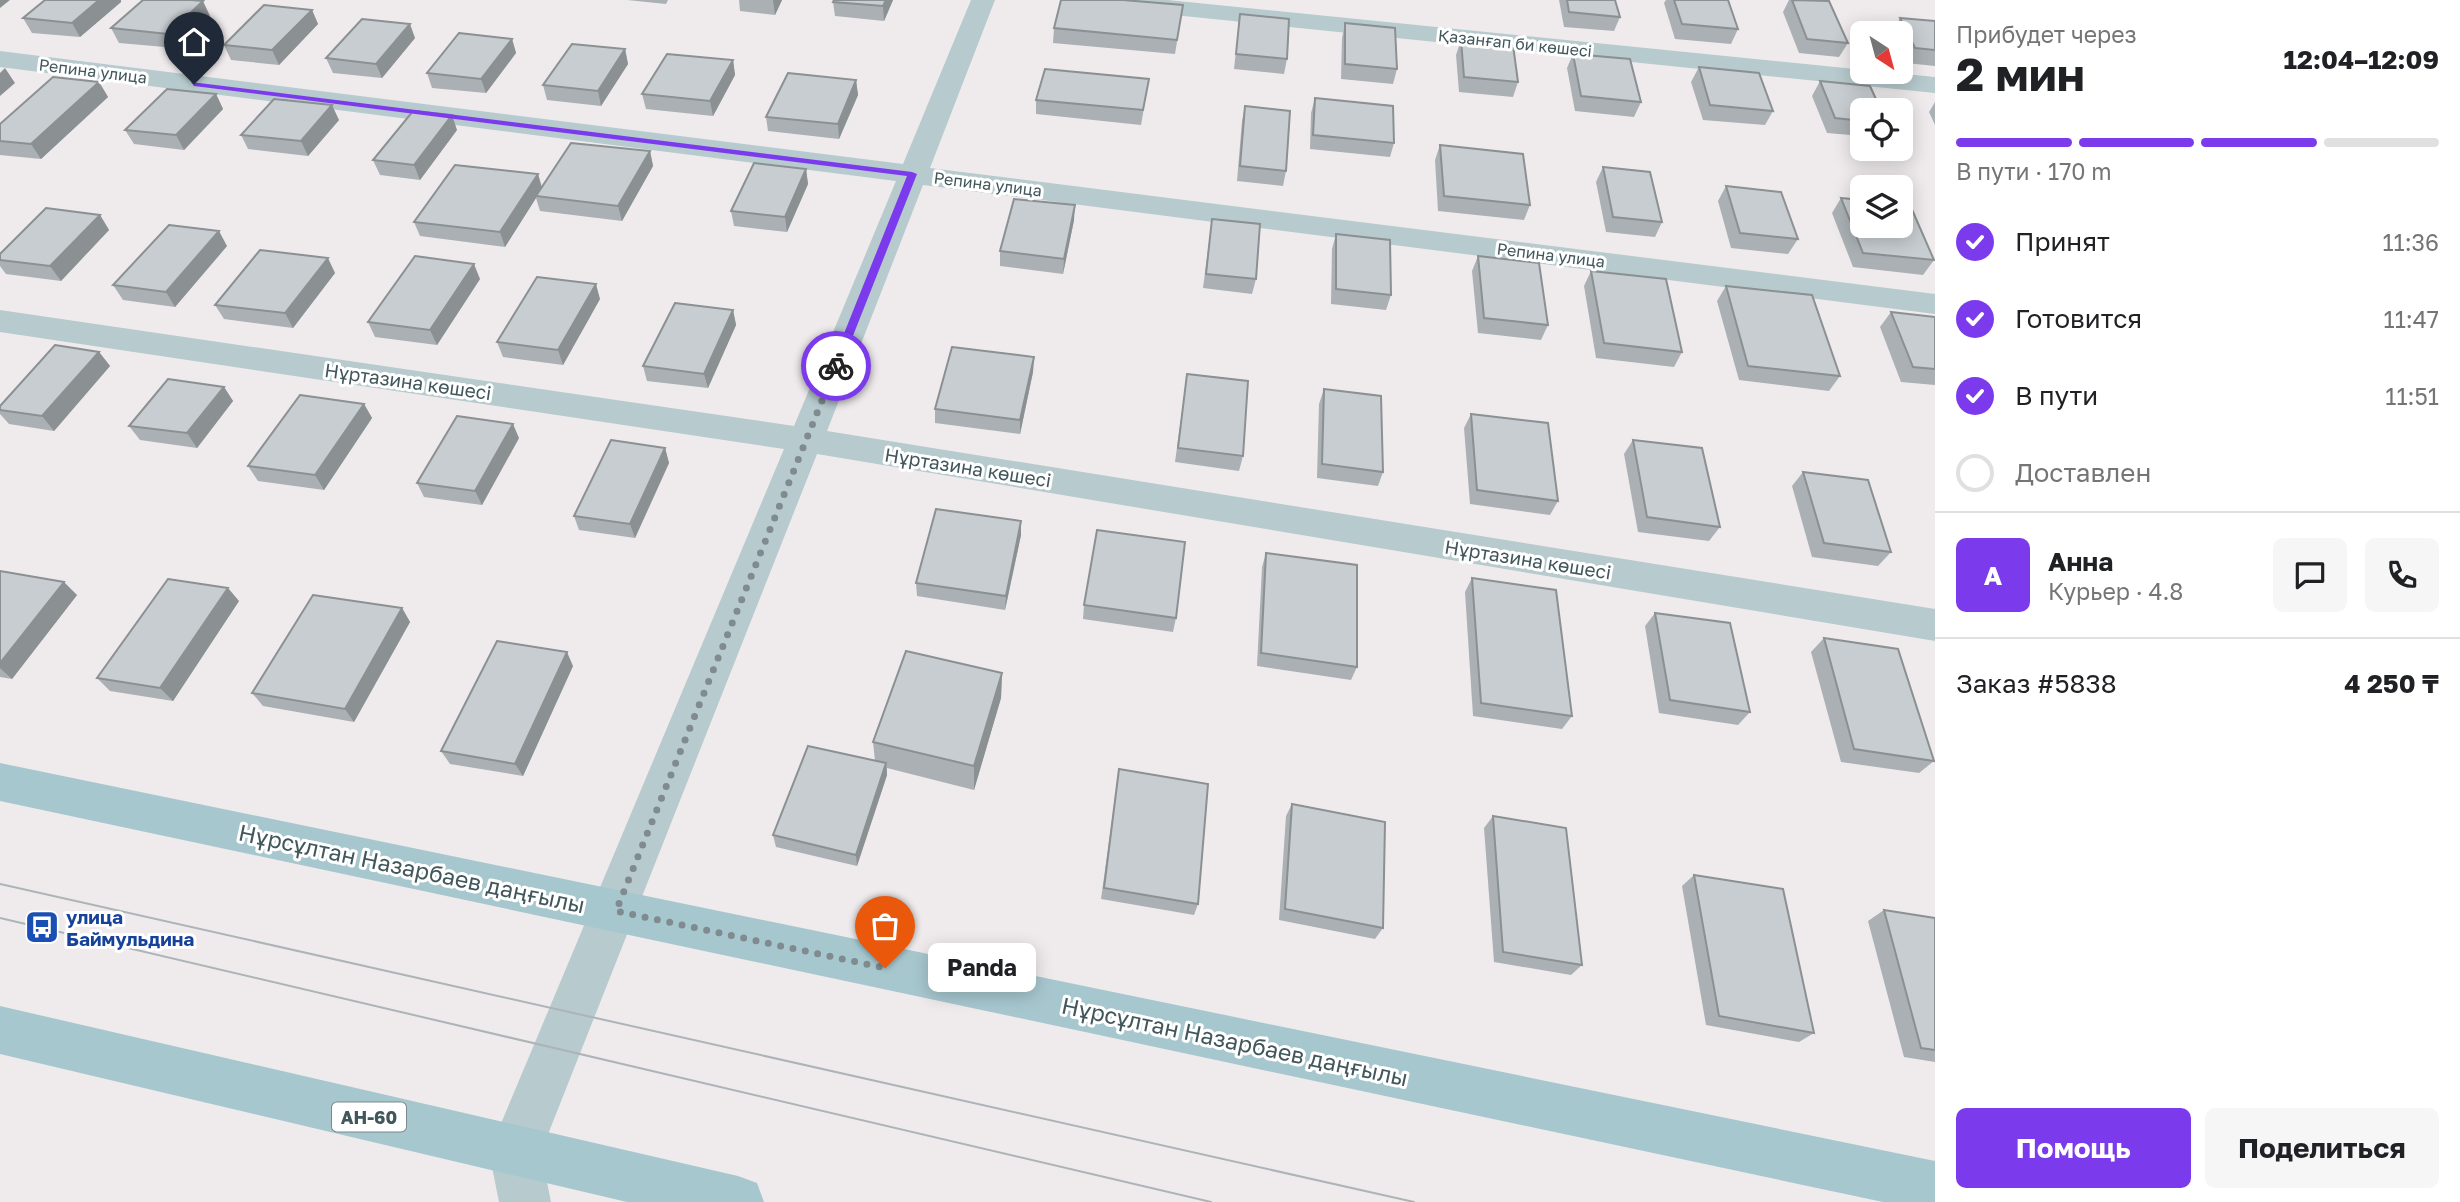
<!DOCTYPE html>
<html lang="ru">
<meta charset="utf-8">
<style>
:root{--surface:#fff;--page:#f6f6f6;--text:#202124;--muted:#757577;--line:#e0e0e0;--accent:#7c3aed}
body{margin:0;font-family:"Golos Text",sans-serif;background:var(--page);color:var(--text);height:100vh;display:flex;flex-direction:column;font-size:26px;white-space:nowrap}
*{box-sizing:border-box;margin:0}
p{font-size:23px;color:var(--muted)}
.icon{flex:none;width:38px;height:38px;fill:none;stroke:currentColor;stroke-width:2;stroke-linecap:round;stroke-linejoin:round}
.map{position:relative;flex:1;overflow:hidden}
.details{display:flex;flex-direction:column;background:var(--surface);width:525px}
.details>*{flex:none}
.needle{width:46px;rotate:144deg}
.tools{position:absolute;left:1850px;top:21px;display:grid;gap:14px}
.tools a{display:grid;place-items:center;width:63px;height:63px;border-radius:10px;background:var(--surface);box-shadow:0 4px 18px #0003;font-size:35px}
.pin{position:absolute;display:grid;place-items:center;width:60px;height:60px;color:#fff;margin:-72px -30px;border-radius:50% 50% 50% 0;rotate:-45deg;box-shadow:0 0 7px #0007}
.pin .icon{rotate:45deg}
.courier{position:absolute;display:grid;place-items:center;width:70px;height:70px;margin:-35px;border:5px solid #7c3aed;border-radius:50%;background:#fff;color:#222;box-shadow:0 2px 9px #0007}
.bubble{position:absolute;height:49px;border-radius:10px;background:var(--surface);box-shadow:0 4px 18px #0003;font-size:23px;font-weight:700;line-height:49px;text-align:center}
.headline em{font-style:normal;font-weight:700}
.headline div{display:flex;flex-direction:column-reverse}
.headline{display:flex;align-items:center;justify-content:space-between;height:119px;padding:0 21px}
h1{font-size:46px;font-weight:700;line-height:52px}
.bar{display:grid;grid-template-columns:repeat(4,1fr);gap:10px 7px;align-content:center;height:84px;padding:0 21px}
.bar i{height:9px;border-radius:5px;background:var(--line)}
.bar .active{background:var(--accent)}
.bar p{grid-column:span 4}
.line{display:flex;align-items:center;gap:18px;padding:0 21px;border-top:2px solid var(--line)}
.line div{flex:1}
.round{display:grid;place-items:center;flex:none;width:74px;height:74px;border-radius:10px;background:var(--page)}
ol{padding:0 21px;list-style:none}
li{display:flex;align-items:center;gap:21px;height:77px}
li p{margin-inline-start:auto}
li .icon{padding:7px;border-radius:50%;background:var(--accent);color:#fff;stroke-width:4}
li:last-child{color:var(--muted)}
li i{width:38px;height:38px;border:4px solid var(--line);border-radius:50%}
.button{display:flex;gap:14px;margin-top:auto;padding:14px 21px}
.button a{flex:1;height:80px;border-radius:10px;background:var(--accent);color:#fff;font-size:28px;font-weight:700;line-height:80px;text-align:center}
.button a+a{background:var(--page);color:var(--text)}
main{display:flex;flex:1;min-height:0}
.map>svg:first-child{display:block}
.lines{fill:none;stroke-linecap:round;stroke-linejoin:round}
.minor{fill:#b7cacd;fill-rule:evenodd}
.major{fill:#a7c7cf;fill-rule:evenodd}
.tram{stroke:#acb4b7;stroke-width:2}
.wall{fill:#abb0b4}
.shaded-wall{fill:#8b9092}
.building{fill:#c7cdd1;stroke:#8b9092;stroke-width:2}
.route{fill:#7c3aed}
.done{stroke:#7f8b8e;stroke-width:7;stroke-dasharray:0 12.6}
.labels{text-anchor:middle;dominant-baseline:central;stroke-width:6;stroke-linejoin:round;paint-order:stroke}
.far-street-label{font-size:16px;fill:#42575b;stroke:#fff}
.shield{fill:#fff;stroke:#7b898c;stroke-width:2}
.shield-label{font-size:18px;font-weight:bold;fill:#42575b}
.street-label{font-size:19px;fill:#42575b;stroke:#fff}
.transit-label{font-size:19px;font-weight:bold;fill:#164399;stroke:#fff;text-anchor:start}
.near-street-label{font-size:23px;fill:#42575b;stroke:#fff}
</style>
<main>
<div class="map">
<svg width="1935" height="1202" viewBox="0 0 1935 1202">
<rect width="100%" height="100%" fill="#efebec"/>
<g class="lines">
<!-- minor -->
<g class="minor">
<path d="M971,0h24l-65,168 1005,126v20l-1012,-129 -96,246 1108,178v32l-1118,-187 -276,698 10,50h-52l-10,-50 295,-703 -784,-117v-22l794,116 102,-245 -896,-114v-16l903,113z"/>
<path d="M1083,0h85l767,77v16l-840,-86 -9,-2z"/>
</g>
<!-- major -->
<g class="major">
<path d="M0,763l1935,398v41h-52l-1883,-401z"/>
<path d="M0,1006l738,170 19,7 7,19h-137l-627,-148z"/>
</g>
<!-- tram -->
<g class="tram">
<path d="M0,884l1414,318"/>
<path d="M0,918l1211,284"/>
</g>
</g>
<!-- wall -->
<g class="wall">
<path d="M627,0h41l-2,4z"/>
<path d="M739,0h43l-7,15 -35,-4z"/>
<path d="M834,0h59l-9,21 -49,-5 -2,-14z"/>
<path d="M1559,0h56l5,17 -6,14 -50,-4z"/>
<path d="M1666,0h62l10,29 -7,15 -56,-5 -11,-36z"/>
<path d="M1789,0h32l27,43 -9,14 -40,-4 -16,-41z"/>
<path d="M121,2l-41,35 -48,-4 -9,-15z"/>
<path d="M1183,5l-8,49 -122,-11 1,-15z"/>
<path d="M312,10l6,14 -39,41 -48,-5 -7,-15z"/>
<path d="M1240,14l47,45 -3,15 -50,-5z"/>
<path d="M210,16l-34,32 -57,-5 -8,-15z"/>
<path d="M1900,18l35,3v45l-29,-3 -6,-12v-18h-8z"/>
<path d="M1345,23l52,46 -4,15 -52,-5 1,-41z"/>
<path d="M415,38l-33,40 -49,-5 -7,-15z"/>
<path d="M512,39l4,14 -30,40 -54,-5 -5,-15z"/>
<path d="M1461,40l57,42 -5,15 -54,-5 -3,-37z"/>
<path d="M625,49l3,15 -27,42 -54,-6 -4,-15z"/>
<path d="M1573,54l68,48 -7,15 -59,-6 -8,-43z"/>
<path d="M733,60l2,15 -22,41 -67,-7 -4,-15z"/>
<path d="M1699,67l74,44 -8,14 -62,-5 -12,-38z"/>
<path d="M1149,79l-8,46 -105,-11v-14z"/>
<path d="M856,80l2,15 -19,44 -71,-8 -2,-14z"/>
<path d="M1820,81l42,29v26l-35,-3 -15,-37z"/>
<path d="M99,82l9,15 -67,62 -41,-4v-31z"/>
<path d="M216,94l7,15 -39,41 -50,-6 -9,-14z"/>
<path d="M1315,98l79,45 -4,14 -80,-8 1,-36z"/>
<path d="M1935,102v23l-6,-13z"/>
<path d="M1245,106l41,65 -3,15 -46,-5 5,-60z"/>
<path d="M339,120l-31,36 -60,-7 -7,-14z"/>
<path d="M457,130l-37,50 -40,-5 -7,-15z"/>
<path d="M1440,145l90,60 -6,15 -86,-9 -3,-51z"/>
<path d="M650,151l3,15 -31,55 -82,-10 -4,-13 -31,49 -85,-11 -6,-14 124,-48 4,13z"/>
<path d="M1603,167l59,55 -7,15 -49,-5 -10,-50z"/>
<path d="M806,169l2,15 -21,48 -53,-6 -3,-15z"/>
<path d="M1726,186l72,53 -10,15 -57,-6 -13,-47z"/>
<path d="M1841,198l93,62 -11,15 -70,-8 -21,-54z"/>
<path d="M100,215l9,15 -48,51 -55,-7 -6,-8v-12z"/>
<path d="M1212,219l44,60 -4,15 -49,-6z"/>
<path d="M1074,220l-11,54 -63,-8v-15z"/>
<path d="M1336,234l55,61 -5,15 -55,-6 1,-55z"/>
<path d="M227,246l-52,61 -52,-7 -10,-15z"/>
<path d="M1478,256l70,69 -7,15 -63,-7 -6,-62z"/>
<path d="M1591,271l91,81 -8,15 -78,-9 -12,-72z"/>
<path d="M335,273l-42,55 -69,-9 -9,-14z"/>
<path d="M480,279l-43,66 -62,-8 -7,-15z"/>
<path d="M1726,286l114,90 -11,15 -90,-11 -22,-79z"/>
<path d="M600,299l-37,66 -60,-8 -6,-15z"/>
<path d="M733,310l3,15 -28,63 -61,-7 -4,-15z"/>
<path d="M1891,312l44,5v68l-34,-3 -21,-55z"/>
<path d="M99,352l11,14 -56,65 -45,-7 -9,-10v-8z"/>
<path d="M1034,357l-1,15 -13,62 -85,-11v-14z"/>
<path d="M1187,374l56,82 -4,15 -64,-9z"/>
<path d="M224,387l9,14 -36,47 -57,-8 -11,-14z"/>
<path d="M1324,389l59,83 -5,14 -61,-8 2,-74z"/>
<path d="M364,404l8,14 -48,72 -66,-9 -10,-15z"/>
<path d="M1471,414l87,87 -8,14 -80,-11 -6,-76z"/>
<path d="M519,438l-37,67 -58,-8 -7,-14z"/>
<path d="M1633,440l87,87 -11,14 -71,-9 -14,-78z"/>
<path d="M665,448l4,15 -34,75 -56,-8 -5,-14z"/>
<path d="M1803,472l88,80 -13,14 -66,-9 -20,-71z"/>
<path d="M1021,521v14l-16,75 -88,-14 -1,-13z"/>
<path d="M1266,553l91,114 -6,13 -94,-14 5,-99z"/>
<path d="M0,571l77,24 -65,84 -12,-2z"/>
<path d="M1472,578l100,138 -10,13 -89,-13 -8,-124z"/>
<path d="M239,601l-66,100 -63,-10 -13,-13z"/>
<path d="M1084,605l92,13 -3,14 -90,-13z"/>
<path d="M402,608l8,14 -56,100 -91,-16 -11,-13z"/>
<path d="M1655,613l95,99 -12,13 -79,-12 -14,-87z"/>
<path d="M1824,638l110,123 -15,12 -78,-11 -30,-110z"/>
<path d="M573,666l-50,110 -73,-12 -9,-13z"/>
<path d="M1002,673l-1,25 -27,92 -87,-22v7l-30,91 -81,-19 -3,-12 102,-74 -2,-19z"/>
<path d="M1119,769l79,135 -4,11 -93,-16z"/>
<path d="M1292,804l91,124 -8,11 -96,-19 7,-104z"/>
<path d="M1493,816l89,149 -11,10 -77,-13 -10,-134z"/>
<path d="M1694,875l120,158 -15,9 -93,-17 -24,-139z"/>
<path d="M1884,910l51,8v144l-31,-5 -36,-136z"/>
</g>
<!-- shaded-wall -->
<g class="shaded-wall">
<path d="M0,0h10l-10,8z"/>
<path d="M99,0h22v2l-41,35 -8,-14z"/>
<path d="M773,0h9l-7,15z"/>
<path d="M886,0h7l-9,21 -1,-15z"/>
<path d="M203,1l7,15 -34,32 -8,-14z"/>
<path d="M312,10l6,14 -39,41 -7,-15z"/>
<path d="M410,24l5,14 -33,40 -6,-14z"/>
<path d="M512,39l4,14 -30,40 -5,-14z"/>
<path d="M625,49l3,15 -27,42 -3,-15z"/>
<path d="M733,60l2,15 -22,41 -3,-15z"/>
<path d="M5,68l10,15 -15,13v-23z"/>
<path d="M856,80l2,15 -19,44 -1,-15z"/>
<path d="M99,82l9,15 -67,62 -10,-15z"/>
<path d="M216,94l7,15 -39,41 -8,-15z"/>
<path d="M332,105l7,15 -31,36 -7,-15z"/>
<path d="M452,115l5,15 -37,50 -6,-15z"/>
<path d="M650,151l3,15 -31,55 -4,-15z"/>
<path d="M806,169l2,15 -21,48 -2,-15z"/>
<path d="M538,174l4,15 -6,7v2l-31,49 -5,-15z"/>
<path d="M1075,205l-1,15 -11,54 1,-15z"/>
<path d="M100,215l9,15 -48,51 -11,-15z"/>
<path d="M219,231l8,15 -52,61 -9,-15z"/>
<path d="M328,258l7,15 -42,55 -8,-15z"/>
<path d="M474,264l6,15 -43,66 -7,-15z"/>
<path d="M596,284l4,15 -37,66 -5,-15z"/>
<path d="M733,310l3,15 -28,63 -4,-14z"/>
<path d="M99,352l11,14 -56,65 -12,-15z"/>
<path d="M1034,357l-1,15 -13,62v-14z"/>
<path d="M224,387l9,14 -36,47 -10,-15z"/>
<path d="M364,404l8,14 -48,72 -9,-15z"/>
<path d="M513,424l6,14 -37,67 -7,-14z"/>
<path d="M665,448l4,15 -34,75 -5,-14z"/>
<path d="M1021,521v14l-16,75 1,-14z"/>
<path d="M64,582l13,13 -65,84 -12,-11v-5z"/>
<path d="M228,588l11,13 -66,100 -13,-13z"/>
<path d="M402,608l8,14 -56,100 -9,-13z"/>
<path d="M567,652l6,14 -50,110 -8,-12z"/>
<path d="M1002,673l-1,25 -27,92v-24z"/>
<path d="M886,763l1,12 -30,91 -1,-11z"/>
</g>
<!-- building -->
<g class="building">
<path d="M45,0h54l-27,23 -49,-5z"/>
<path d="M143,0h49l11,1 -35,33 -57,-6z"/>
<path d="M834,0h52l-3,6 -50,-4z"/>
<path d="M1061,0h62l60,5 -6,35 -123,-12z"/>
<path d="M1567,0h48l5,17 -51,-5z"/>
<path d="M1674,0h54l10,29 -56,-5z"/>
<path d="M1792,0l37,1 19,42 -41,-4z"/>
<path d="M264,5l48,5 -40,40 -48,-5z"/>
<path d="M1240,14l49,5 -2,40 -51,-5z"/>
<path d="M1900,18l35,3v29l-20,-2z"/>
<path d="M362,19l48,5 -34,40 -50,-6z"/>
<path d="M1345,23l50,5 2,41 -52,-5z"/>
<path d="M459,33l53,6 -31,40 -54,-6z"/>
<path d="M1461,40l52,5 5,37 -54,-5z"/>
<path d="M572,44l53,5 -27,42 -55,-6z"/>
<path d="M667,54l66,6 -23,41 -68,-7z"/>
<path d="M1573,54l57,5 11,43 -60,-6z"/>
<path d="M1699,67l60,6 14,38 -63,-6z"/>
<path d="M1045,69l104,10 -6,31 -107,-10z"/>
<path d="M788,73l68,7 -18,44 -72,-7z"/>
<path d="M53,77l46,5 -68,62 -31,-3v-17z"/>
<path d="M1820,81l50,5 11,24h-19v11l-27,-3z"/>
<path d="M167,89l49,5 -40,41 -51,-5z"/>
<path d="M1315,98l78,8 1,37 -81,-8z"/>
<path d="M274,99l58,6 -31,36 -60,-6z"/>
<path d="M1245,106l45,5 -4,60 -46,-5z"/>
<path d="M413,111l39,4 -38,50 -41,-5z"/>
<path d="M571,143l79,8 -32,55 -82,-10z"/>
<path d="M1440,145l83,9 7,51 -86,-9z"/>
<path d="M754,163l52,6 -21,48 -54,-6z"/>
<path d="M455,165l83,9 -38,58 -86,-10z"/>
<path d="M1603,167l47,5 12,50 -49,-5z"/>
<path d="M1726,186l55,6 17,47 -58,-6z"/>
<path d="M1841,198l21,2v26h38v-22l10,1 24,55 -71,-7z"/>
<path d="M1014,199l61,6 -11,54 -64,-8z"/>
<path d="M46,208l54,7 -50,51 -50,-6v-6z"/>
<path d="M1212,219l48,5 -4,55 -50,-5z"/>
<path d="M169,225l50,6 -53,61 -53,-7z"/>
<path d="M1336,234l54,6 1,55 -55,-6z"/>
<path d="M260,250l68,8 -43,55 -70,-8z"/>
<path d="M415,256l59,8 -44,66 -62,-8z"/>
<path d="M1478,256l61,7 9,62 -64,-7z"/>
<path d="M1591,271l75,8 16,73 -78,-9z"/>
<path d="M537,277l59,7 -38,66 -61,-8z"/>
<path d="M1726,286l86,9 28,81 -92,-10z"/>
<path d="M675,303l58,7 -29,64 -61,-8z"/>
<path d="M1891,312l44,5v52l-22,-2z"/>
<path d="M55,345l44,7 -57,64 -42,-6v-4z"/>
<path d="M952,347l82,10 -14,63 -85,-11z"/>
<path d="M1187,374l61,7 -5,75 -65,-8z"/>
<path d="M168,379l56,8 -37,46 -58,-7z"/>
<path d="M1324,389l57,7 2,76 -61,-8z"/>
<path d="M300,395l64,9 -49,71 -67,-9z"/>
<path d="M1471,414l77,9 10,78 -81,-11z"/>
<path d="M457,416l56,8 -38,67 -58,-8z"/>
<path d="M611,440l54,8 -35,76 -56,-8z"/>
<path d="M1633,440l69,8 18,79 -73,-10z"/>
<path d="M1803,472l65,8 23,72 -67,-9z"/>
<path d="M936,509l85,12 -15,75 -90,-13z"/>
<path d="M1097,530l88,12 -9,76 -92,-13z"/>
<path d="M1266,553l91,12v102l-96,-14z"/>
<path d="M0,571l64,11 -64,81z"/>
<path d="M1472,578l84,12 16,126 -91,-13z"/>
<path d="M168,579l60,9 -68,100 -63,-10z"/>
<path d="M313,595l89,13 -57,101 -93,-16z"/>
<path d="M1655,613l75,10 20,89 -80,-12z"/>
<path d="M1824,638l74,11 36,112 -80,-12z"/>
<path d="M497,641l70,11 -52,112 -74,-13z"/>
<path d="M906,651l96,22 -28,93 -101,-24z"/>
<path d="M808,746l78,17 -30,92 -83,-20z"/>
<path d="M1119,769l89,15 -10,120 -94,-16z"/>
<path d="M1292,804l93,18 -2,106 -98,-19z"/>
<path d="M1493,816l73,12 16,137 -79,-13z"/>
<path d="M1694,875l89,14 31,144 -95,-17z"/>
<path d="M1884,910l51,8v132l-14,-2z"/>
</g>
<!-- route -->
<path class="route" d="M191,82l721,90 5,2 -76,192 -5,3 -5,-3 76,-190 -713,-90z"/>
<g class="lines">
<!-- done -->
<path class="done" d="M836,366l-220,545 269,57"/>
</g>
<!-- icons -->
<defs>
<g id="bus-square" transform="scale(1.75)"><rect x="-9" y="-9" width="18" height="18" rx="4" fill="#1a4fb4" stroke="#fff"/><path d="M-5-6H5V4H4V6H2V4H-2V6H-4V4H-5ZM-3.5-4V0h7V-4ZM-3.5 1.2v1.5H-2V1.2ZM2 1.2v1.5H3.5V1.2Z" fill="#fff"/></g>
</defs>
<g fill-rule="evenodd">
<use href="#bus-square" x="42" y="927"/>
</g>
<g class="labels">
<!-- far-street labels -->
<g class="far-street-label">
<text transform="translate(1515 43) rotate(6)">Қазанғап би көшесі</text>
<text transform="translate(93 71) rotate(7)">Репина улица</text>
<text transform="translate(988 184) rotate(7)">Репина улица</text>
<text transform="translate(1551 255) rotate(7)">Репина улица</text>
</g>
<!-- shield labels -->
<rect class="shield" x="332" y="1102.5" width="74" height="29" rx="5"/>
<g class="shield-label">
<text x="369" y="1117">АН-60</text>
</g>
<!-- street labels -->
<g class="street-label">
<text transform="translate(408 381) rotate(8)">Нұртазина көшесі</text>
<text transform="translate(968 467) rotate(9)">Нұртазина көшесі</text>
<text transform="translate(1528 559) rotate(9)">Нұртазина көшесі</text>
</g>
<!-- transit labels -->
<g class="transit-label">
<text x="66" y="916">улица<tspan x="66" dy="22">Баймульдина</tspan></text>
</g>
<!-- near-street labels -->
<g class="near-street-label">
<text transform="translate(412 868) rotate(12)">Нұрсұлтан Назарбаев даңғылы</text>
<text transform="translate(1235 1041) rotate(12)">Нұрсұлтан Назарбаев даңғылы</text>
</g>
</g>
</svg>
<div class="tools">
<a><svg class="needle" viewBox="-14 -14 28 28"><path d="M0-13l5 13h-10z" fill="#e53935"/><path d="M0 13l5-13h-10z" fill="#757577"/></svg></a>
<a><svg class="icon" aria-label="locate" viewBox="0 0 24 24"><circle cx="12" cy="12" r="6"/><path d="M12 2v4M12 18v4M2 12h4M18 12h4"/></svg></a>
<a><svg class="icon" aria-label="layers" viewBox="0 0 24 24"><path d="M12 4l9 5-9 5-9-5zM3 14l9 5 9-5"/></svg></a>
</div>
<div class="pin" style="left:885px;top:968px;background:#ea580c"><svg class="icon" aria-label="bag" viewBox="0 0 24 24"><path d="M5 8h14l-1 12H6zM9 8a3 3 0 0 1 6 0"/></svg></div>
<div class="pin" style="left:194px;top:84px;background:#1f2937"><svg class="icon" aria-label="home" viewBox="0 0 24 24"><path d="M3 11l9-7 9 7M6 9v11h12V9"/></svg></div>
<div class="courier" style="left:836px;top:366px"><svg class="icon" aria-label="bike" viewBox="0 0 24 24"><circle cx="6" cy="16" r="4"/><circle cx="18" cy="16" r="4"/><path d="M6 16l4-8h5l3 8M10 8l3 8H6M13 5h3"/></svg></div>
<div class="bubble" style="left:928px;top:943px;width:108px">Panda</div>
</div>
<section class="details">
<div class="headline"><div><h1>2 мин</h1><p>Прибудет через</p></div><em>12:04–12:09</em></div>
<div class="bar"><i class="active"></i><i class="active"></i><i class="active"></i><i></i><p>В пути · 170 m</p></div>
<ol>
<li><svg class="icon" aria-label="check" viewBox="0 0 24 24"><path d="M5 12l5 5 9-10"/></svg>Принят<p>11:36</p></li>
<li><svg class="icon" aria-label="check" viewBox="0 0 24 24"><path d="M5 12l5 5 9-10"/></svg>Готовится<p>11:47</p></li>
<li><svg class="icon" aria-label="check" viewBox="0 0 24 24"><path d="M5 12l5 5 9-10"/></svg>В пути<p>11:51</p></li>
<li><i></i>Доставлен</li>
</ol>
<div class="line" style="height:126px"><b class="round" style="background:var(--accent);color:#fff">А</b><div><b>Анна</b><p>Курьер · 4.8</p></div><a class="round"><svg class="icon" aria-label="chat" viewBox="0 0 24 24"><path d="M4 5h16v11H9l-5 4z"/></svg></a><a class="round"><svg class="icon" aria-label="phone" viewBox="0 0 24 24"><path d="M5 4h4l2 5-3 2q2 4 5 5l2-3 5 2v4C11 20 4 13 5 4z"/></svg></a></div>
<div class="line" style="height:91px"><div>Заказ #5838</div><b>4 250 ₸</b></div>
<div class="button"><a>Помощь</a><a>Поделиться</a></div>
</section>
</main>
